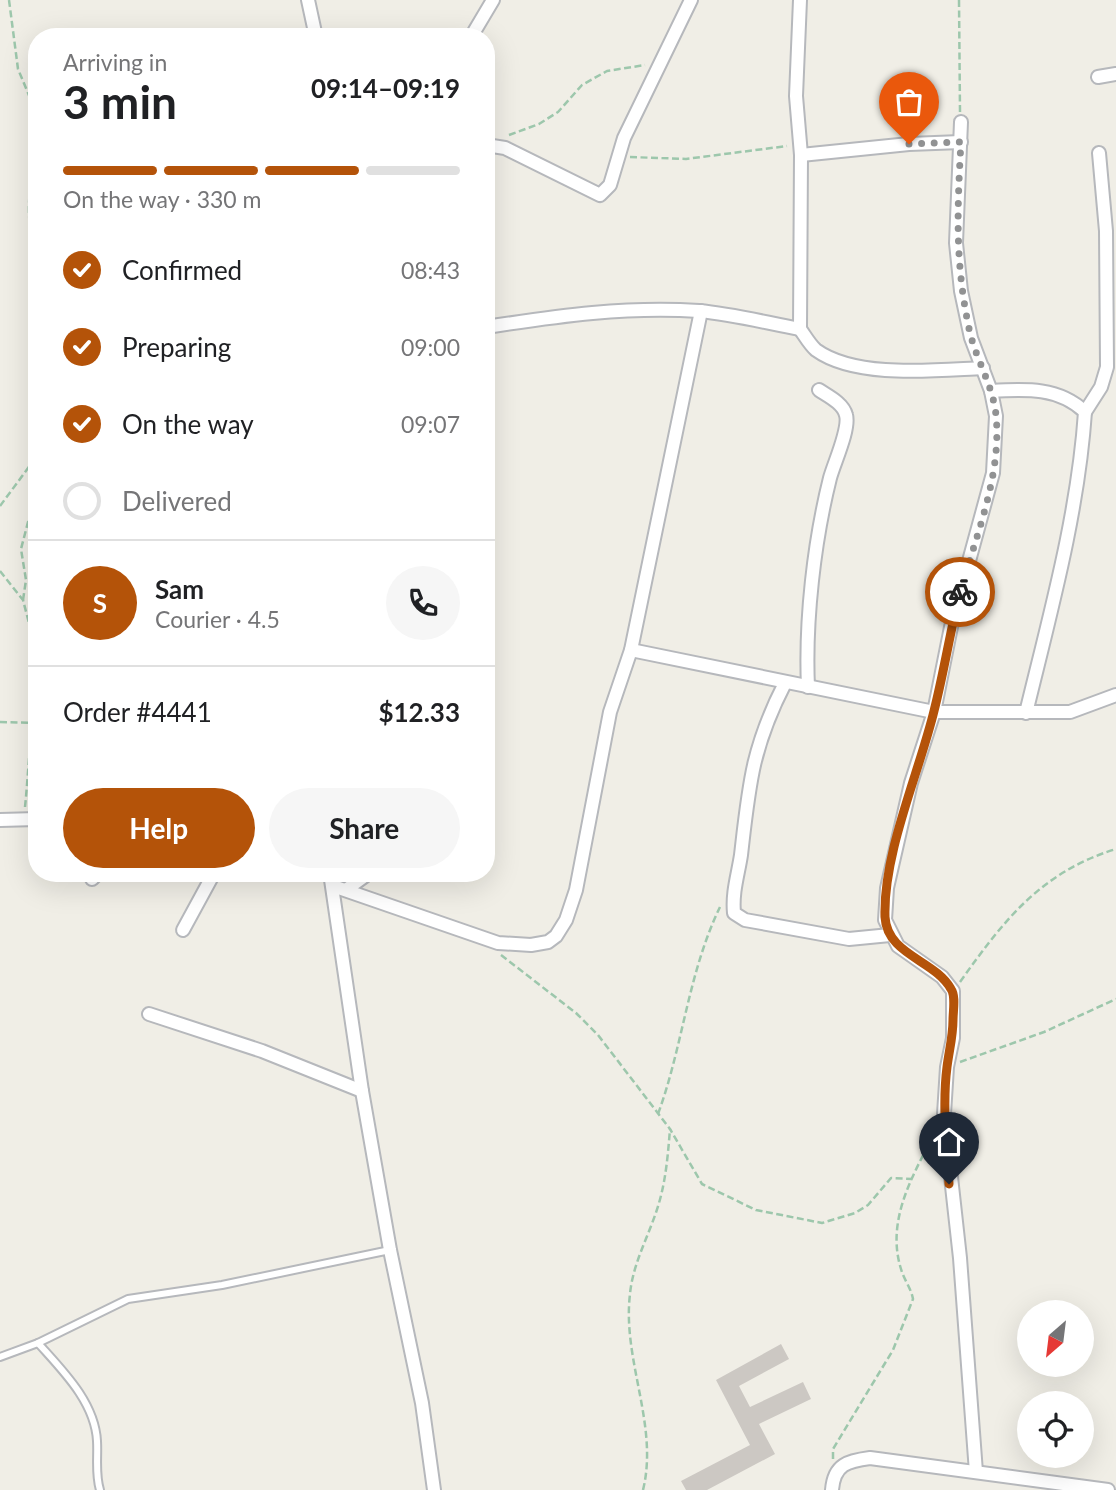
<!DOCTYPE html>
<meta charset="utf-8">
<style>
:root{--surface:#fff;--page:#f6f6f6;--text:#202124;--muted:#757577;--line:#e0e0e0;--accent:#b45309}
body{margin:0;font-family:Lato,sans-serif;background:var(--page);color:var(--text);height:100vh;display:flex;flex-direction:column;font-size:26px;white-space:nowrap}
*{box-sizing:border-box;margin:0}
p{font-size:23px;color:var(--muted)}
.icon{flex:none;width:38px;height:38px;fill:none;stroke:currentColor;stroke-width:2;stroke-linecap:round;stroke-linejoin:round}
.map{position:relative;flex:1;overflow:hidden}
.drawer{position:absolute;left:28px;top:28px;width:467px;height:854px;display:flex;flex-direction:column;background:var(--surface);border-radius:28px;box-shadow:0 7px 28px #0002}
.drawer>*{flex:none}
.needle{width:46px;rotate:208deg}
.tools{position:absolute;left:1017px;top:1300px;display:grid;gap:14px}
.tools a{display:grid;place-items:center;width:77px;height:77px;border-radius:50%;background:var(--surface);box-shadow:0 7px 28px #0002;font-size:35px}
.pin{position:absolute;display:grid;place-items:center;width:60px;height:60px;color:#fff;margin:-72px -30px;border-radius:50% 50% 50% 0;rotate:-45deg;box-shadow:0 0 7px #0007}
.pin .icon{rotate:45deg}
.courier{position:absolute;display:grid;place-items:center;width:70px;height:70px;margin:-35px;border:5px solid #b45309;border-radius:50%;background:#fff;color:#222;box-shadow:0 2px 9px #0007}
.overview em{font-style:normal;font-weight:700}
.overview div{display:flex;flex-direction:column-reverse}
.overview{display:flex;align-items:center;justify-content:space-between;height:119px;padding:0 35px}
h1{font-size:46px;font-weight:700;line-height:52px}
.bar{display:grid;grid-template-columns:repeat(4,1fr);gap:10px 7px;align-content:center;height:84px;padding:0 35px}
.bar i{height:9px;border-radius:5px;background:var(--line)}
.bar .on{background:var(--accent)}
.bar p{grid-column:span 4}
.line{display:flex;align-items:center;gap:18px;padding:0 35px;border-top:2px solid var(--line)}
.line div{flex:1}
.round{display:grid;place-items:center;flex:none;width:74px;height:74px;border-radius:37px;background:var(--page)}
ol{padding:0 35px;list-style:none}
li{display:flex;align-items:center;gap:21px;height:77px}
li p{margin-inline-start:auto}
li .icon{padding:7px;border-radius:50%;background:var(--accent);color:#fff;stroke-width:4}
li:last-child{color:var(--muted)}
li i{width:38px;height:38px;border:4px solid var(--line);border-radius:50%}
.action{display:flex;gap:14px;margin-top:auto;padding:14px 35px}
.action a{flex:1;height:80px;border-radius:42px;background:var(--accent);color:#fff;font-size:28px;font-weight:700;line-height:80px;text-align:center}
.action a+a{background:var(--page);color:var(--text)}
.map>svg:first-child{display:block}
.building{fill:#ccc8c3}
.lines{fill:none;stroke-linecap:round;stroke-linejoin:round}
.service-casing{stroke:#b6b8bc;stroke-width:10}
.minor-casing{stroke:#b6b8bc;stroke-width:16}
.path{stroke:#9dc7ac;stroke-width:2.5;stroke-dasharray:7 3.5;stroke-linecap:butt}
.service{stroke:#fff;stroke-width:6}
.minor{stroke:#fff;stroke-width:12}
.done{stroke:#919293;stroke-width:7;stroke-dasharray:0 12.6}
.route{stroke:#b45309;stroke-width:9}
</style>
<div class="map">
<svg width="1116" height="1490" viewBox="0 0 1116 1490">
<rect width="100%" height="100%" fill="#f0eee6"/>
<!-- building -->
<path class="building" d="M781,1344l8,15 -50,27 11,21 53,-25 8,17 -52,25 16,30 -68,36h-21l-5,-9 69,-36 -34,-65z"/>
<g class="lines">
<!-- service casing -->
<g class="service-casing">
<g id="service">
<path d="M38,1343c24,27 57,59 59,98 1,16 -2,33 3,49"/>
<path d="M0,1357l38,-14 90,-44 94,-14 168,-35"/>
</g>
</g>
<!-- minor casing -->
<g class="minor-casing">
<g id="minor">
<path d="M308,0l8,37"/>
<path d="M800,0l-4,96 5,59 -1,174c5,7 10,16 16,21 40,29 120,20 167,18"/>
<path d="M471,37l22,-37"/>
<path d="M1098,77l18,-3"/>
<path d="M961,122l-5,121 5,48 10,47 20,53 5,25 -3,57 -42,154 -17,85 -23,71 -24,105 -2,32 13,26 44,31 11,14v47l-6,29 -3,47 16,144 16,214"/>
<path d="M486,145l19,3 95,47 10,-10 14,-47 67,-138"/>
<path d="M801,155l108,-11 52,-2"/>
<path d="M486,327c72,-11 141,-21 213,-16 34,3 68,12 101,18"/>
<path d="M991,391c35,-2 68,-4 94,21 -7,102 -35,202 -59,301"/>
<path d="M1085,412l16,-25 6,-20 -1,-136 -7,-78"/>
<path d="M631,650l303,62h136l46,-17"/>
<path d="M785,683c-33,64 -36,102 -44,172 -3,20 -9,37 -7,58l11,7 104,19 41,-4"/>
<path d="M808,687c-3,-66 6,-145 22,-209 4,-15 20,-49 16,-63 -3,-12 -18,-19 -27,-25"/>
<path d="M0,820l37,-1"/>
<path d="M330,873l32,218 28,159 32,153 12,87"/>
<path d="M92,879l6,-6"/>
<path d="M333,886l165,57 33,2 17,-3 8,-6 10,-16 10,-30 34,-178 21,-62 70,-339"/>
<path d="M347,889l22,-16"/>
<path d="M183,930l31,-57"/>
<path d="M149,1014l113,37 100,40"/>
<path d="M832,1490c2,-26 16,-29 38,-32l238,32"/>
</g>
</g>
<!-- path -->
<g class="path">
<path d="M9,0l9,69 15,36 4,19"/>
<path d="M959,0l1,112"/>
<path d="M509,135l30,-11 19,-12 24,-27 25,-14 38,-6"/>
<path d="M630,157l56,2 101,-13"/>
<path d="M37,165c-14,34 -7,69 0,103"/>
<path d="M0,506l37,-50"/>
<path d="M0,571l23,29 14,54"/>
<path d="M23,600l3,-20 -5,-31 13,-50 3,-41"/>
<path d="M0,722l37,1"/>
<path d="M25,807c4,-39 5,-79 12,-118"/>
<path d="M501,955l75,58 22,22 72,94 32,55 54,26 66,13 33,-10 13,-8 23,-27 21,1"/>
<path d="M960,982c44,-62 81,-110 156,-133"/>
<path d="M960,1062l84,-30 72,-33"/>
<path d="M658,1114c25,-68 30,-141 62,-207"/>
<path d="M833,1459v-10l60,-99 20,-51c-2,-11 -9,-19 -12,-30 -15,-48 11,-92 32,-133"/>
<path d="M643,1490c16,-65 -21,-130 -13,-196 3,-32 20,-60 29,-91 7,-24 9,-49 11,-74"/>
</g>
<!-- service -->
<use href="#service" class="service"/>
<!-- minor -->
<use href="#minor" class="minor"/>
</g>
<g class="lines">
<!-- done -->
<path class="done" d="M909,144l52,-2c-4,70 -6,123 9,191 7,28 23,53 26,82 6,59 -20,121 -36,177"/>
<!-- route -->
<path class="route" d="M949,1184c-2,-39 -7,-78 -2,-117 2,-16 6,-31 6,-47 0,-9 3,-24 -2,-31 -16,-29 -64,-34 -66,-72 -2,-64 34,-144 49,-206 10,-39 16,-79 26,-119"/>
</g>
</svg>
<div class="tools">
<a><svg class="needle" viewBox="-14 -14 28 28"><path d="M0-13l5 13h-10z" fill="#e53935"/><path d="M0 13l5-13h-10z" fill="#757577"/></svg></a>
<a><svg class="icon" aria-label="locate" viewBox="0 0 24 24"><circle cx="12" cy="12" r="6"/><path d="M12 2v4M12 18v4M2 12h4M18 12h4"/></svg></a>
</div>
<div class="pin" style="left:909px;top:144px;background:#ea580c"><svg class="icon" aria-label="bag" viewBox="0 0 24 24"><path d="M5 8h14l-1 12H6zM9 8a3 3 0 0 1 6 0"/></svg></div>
<div class="pin" style="left:949px;top:1184px;background:#1f2937"><svg class="icon" aria-label="home" viewBox="0 0 24 24"><path d="M3 11l9-7 9 7M6 9v11h12V9"/></svg></div>
<div class="courier" style="left:960px;top:592px"><svg class="icon" aria-label="bike" viewBox="0 0 24 24"><circle cx="6" cy="16" r="4"/><circle cx="18" cy="16" r="4"/><path d="M6 16l4-8h5l3 8M10 8l3 8H6M13 5h3"/></svg></div>
<section class="drawer">
<div class="overview"><div><h1>3 min</h1><p>Arriving in</p></div><em>09:14–09:19</em></div>
<div class="bar"><i class="on"></i><i class="on"></i><i class="on"></i><i></i><p>On the way · 330 m</p></div>
<ol>
<li><svg class="icon" aria-label="check" viewBox="0 0 24 24"><path d="M5 12l5 5 9-10"/></svg>Confirmed<p>08:43</p></li>
<li><svg class="icon" aria-label="check" viewBox="0 0 24 24"><path d="M5 12l5 5 9-10"/></svg>Preparing<p>09:00</p></li>
<li><svg class="icon" aria-label="check" viewBox="0 0 24 24"><path d="M5 12l5 5 9-10"/></svg>On the way<p>09:07</p></li>
<li><i></i>Delivered</li>
</ol>
<div class="line" style="height:126px"><b class="round" style="background:var(--accent);color:#fff">S</b><div><b>Sam</b><p>Courier · 4.5</p></div><a class="round"><svg class="icon" aria-label="phone" viewBox="0 0 24 24"><path d="M5 4h4l2 5-3 2q2 4 5 5l2-3 5 2v4C11 20 4 13 5 4z"/></svg></a></div>
<div class="line" style="height:91px"><div>Order #4441</div><b>$12.33</b></div>
<div class="action"><a>Help</a><a>Share</a></div>
</section>
</div>
